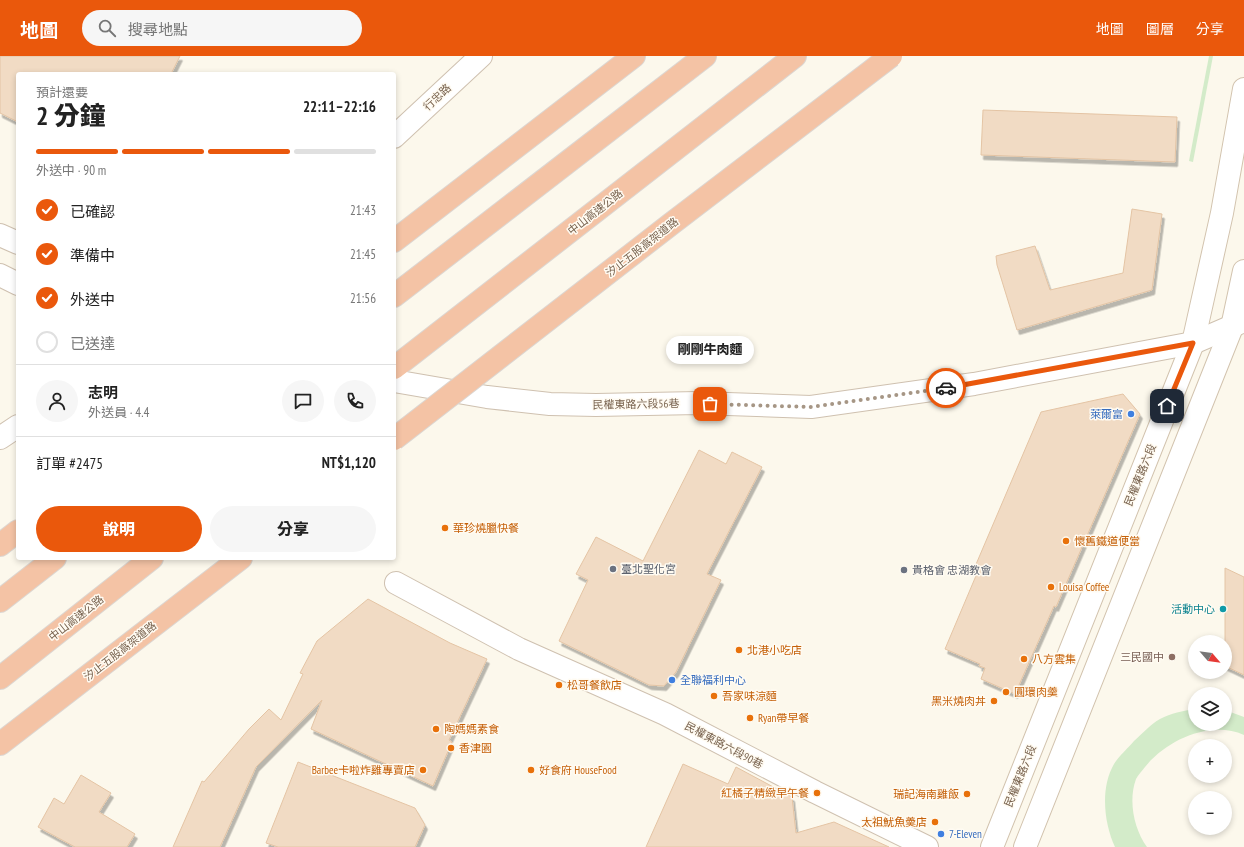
<!DOCTYPE html>
<html lang="zh-TW">
<meta charset="utf-8">
<style>
:root{--surface:#fff;--page:#f6f6f6;--text:#222;--muted:#767676;--line:#e0e0e0;--accent:#ea580c}
body{margin:0;font-family:"PT Sans Narrow","Noto Sans TC",sans-serif;background:var(--page);color:var(--text);height:100vh;display:flex;flex-direction:column;font-size:15px;white-space:nowrap}
*{box-sizing:border-box;margin:0}
p{font-size:13px;color:var(--muted)}
.icon{flex:none;width:22px;height:22px;fill:none;stroke:currentColor;stroke-width:2;stroke-linecap:round;stroke-linejoin:round}
.map{position:relative;flex:1;overflow:hidden}
.panel{position:absolute;left:16px;top:16px;width:380px;height:488px;display:flex;flex-direction:column;background:var(--surface);border-radius:4px;box-shadow:0 2px 6px #0003}
.panel>*{flex:none}
.needle{width:26px;rotate:118deg}
.tools{position:absolute;left:1188px;top:579px;display:grid;gap:8px}
.tools a{display:grid;place-items:center;width:44px;height:44px;border-radius:50%;background:var(--surface);box-shadow:0 2px 6px #0003;font-size:20px}
.pin{position:absolute;display:grid;place-items:center;width:34px;height:34px;color:#fff;margin:-17px;border-radius:8px;box-shadow:0 2px 6px #0006}
.courier{position:absolute;display:grid;place-items:center;width:40px;height:40px;margin:-20px;border:3px solid #ea580c;border-radius:50%;background:#fff;color:#222;box-shadow:0 1px 5px #0007}
.bubble{position:absolute;height:28px;border-radius:14px;background:var(--surface);box-shadow:0 2px 6px #0003;font-size:13px;font-weight:800;line-height:28px;text-align:center}
.headline em{font-style:normal;font-weight:800}
.headline div{display:flex;flex-direction:column-reverse}
.headline{display:flex;align-items:center;justify-content:space-between;height:68px;padding:0 20px}
h1{font-size:26px;font-weight:800;line-height:30px}
.bar{display:grid;grid-template-columns:repeat(4,1fr);gap:6px 4px;align-content:center;height:48px;padding:0 20px}
.bar i{height:5px;border-radius:3px;background:var(--line)}
.bar .on{background:var(--accent)}
.bar p{grid-column:span 4}
.line{display:flex;align-items:center;gap:10px;padding:0 20px;border-top:1px solid var(--line)}
.line div{flex:1}
.round{display:grid;place-items:center;flex:none;width:42px;height:42px;border-radius:21px;background:var(--page)}
ol{padding:0 20px;list-style:none}
li{display:flex;align-items:center;gap:12px;height:44px}
li p{margin-inline-start:auto}
li .icon{padding:4px;border-radius:50%;background:var(--accent);color:#fff;stroke-width:4}
li:last-child{color:var(--muted)}
li i{width:22px;height:22px;border:2px solid var(--line);border-radius:50%}
.action{display:flex;gap:8px;margin-top:auto;padding:8px 20px}
.action a{flex:1;height:46px;border-radius:24px;background:var(--accent);color:#fff;font-size:16px;font-weight:800;line-height:46px;text-align:center}
.action a+a{background:var(--page);color:var(--text)}
header{display:flex;align-items:center;gap:24px;box-sizing:border-box;height:56px;padding:0 20px;background:var(--accent);color:#fff}
header strong{font-size:19px}
nav{display:flex;gap:22px;margin-inline-start:auto;font-size:14px}
.search{width:280px;height:36px;background:var(--page);display:flex;align-items:center;gap:10px;box-sizing:border-box;padding:0 14px;border-radius:22px;color:var(--muted);font-size:15px}
.map>svg:first-child{display:block}
.green{fill:#d3ebc9}
.building{fill:#f1dbc4;stroke:#e4c4a4;filter:url(#shadow)}
.lines{fill:none;stroke-linecap:round;stroke-linejoin:round}
.minor-casing{stroke:#cfc1b0;stroke-width:24}
.tertiary-casing{stroke:#cfc1b0;stroke-width:24}
.secondary-casing{stroke:#d2c3ae;stroke-width:24}
.motorway-casing{stroke:#dcd6d1;stroke-width:24}
.minor{stroke:#fff;stroke-width:22}
.tertiary{stroke:#fff;stroke-width:22}
.secondary{stroke:#fff;stroke-width:22}
.motorway{stroke:#f4c3a5;stroke-width:22}
.motorway-bridge-casing{stroke:#dcd6d1;stroke-width:24;stroke-linecap:butt}
.motorway-bridge{stroke:#f4c3a5;stroke-width:22}
.done{stroke:#a69685;stroke-width:4;stroke-dasharray:0 7.2}
.route{stroke:#ea580c;stroke-width:5}
.shop-dot{fill:#3f7fe0;stroke:#fffbf2;stroke-width:1.5}
.food-dot{fill:#e8710a;stroke:#fffbf2;stroke-width:1.5}
.worship-dot{fill:#6b7280;stroke:#fffbf2;stroke-width:1.5}
.culture-dot{fill:#0f9aa8;stroke:#fffbf2;stroke-width:1.5}
.education-dot{fill:#8d6e63;stroke:#fffbf2;stroke-width:1.5}
.labels{text-anchor:middle;dominant-baseline:central;stroke-width:3;stroke-linejoin:round;paint-order:stroke}
.street-label{font-size:11px;fill:#78624e;stroke:#fffbf2}
.shop-label{font-size:11px;fill:#366cbe;stroke:#fffbf2;text-anchor:start}
.food-label{font-size:11px;fill:#c56008;stroke:#fffbf2;text-anchor:start}
.worship-label{font-size:11px;fill:#5b616d;stroke:#fffbf2;text-anchor:start}
.culture-label{font-size:11px;fill:#0d838f;stroke:#fffbf2;text-anchor:end}
.education-label{font-size:11px;fill:#785e54;stroke:#fffbf2;text-anchor:end}
</style>
<header>
<strong>地圖</strong>
<div class="search"><svg class="icon" aria-label="search" viewBox="0 0 24 24"><circle cx="10" cy="10" r="6"/><path d="M15 15l6 6"/></svg>搜尋地點</div>
<nav><a>地圖</a><a>圖層</a><a>分享</a></nav>
</header>
<div class="map">
<svg width="1244" height="791" viewBox="0 0 1244 791">
<defs>
<filter id="shadow"><feDropShadow dx="2.5" dy="4.5" stdDeviation="0" flood-color="#0004"/></filter>
</defs>
<rect width="100%" height="100%" fill="#fcf8ec"/>
<!-- green -->
<g class="green">
<path d="M1209,0h4l-20,106 -4,-1z"/>
<path d="M1195,653v15h30v-14l19,7v18c-34,-15 -77,5 -99,32 -3,4 -7,8 -9,12 -8,22 -2,50 11,68h-32c-11,-24 -15,-59 -1,-83 5,-8 14,-16 20,-23 8,-7 17,-17 26,-22 11,-6 23,-8 35,-10z"/>
</g>
<!-- building -->
<g class="building">
<path d="M0,0h180l-9,18h-153v48l-18,-9z"/>
<path d="M983,54l194,7 -2,45 -194,-7z"/>
<path d="M1132,153l30,5 -10,76 -135,40 -20,-65 -1,-9 39,-10 15,44 73,-17z"/>
<path d="M1123,338l17,20 -84,193 -2,-1 -39,88 -34,-15 4,-11 -6,-2 1,-2 -35,-15 33,-78 -4,-2 67,-157z"/>
<path d="M699,394l27,14 6,-12 30,15 -55,107 14,6 -45,92 -12,14 -15,-1 -90,-44 29,-61 -12,-6 20,-37 47,24z"/>
<path d="M1225,512l19,9v98l-19,-9z"/>
<path d="M368,543l82,44 37,16 -38,81 3,2 -19,44 -122,-57 11,-29 -66,67 -36,80h-47l29,-66 2,1 45,-53 20,-20 12,11 22,-46 -3,-1 17,-32z"/>
<path d="M298,706l117,46 10,17 -10,22h-137l-12,-4z"/>
<path d="M683,708l45,20 8,-17 56,30 4,36 38,-11 55,25h-243z"/>
<path d="M81,719l30,18 -12,19 36,22 -8,13h-52l-37,-20 16,-29 10,6z"/>
</g>
<g class="lines">
<!-- minor casing -->
<g class="minor-casing">
<g id="minor">
<path d="M394,81l87,-81"/>
<path d="M0,382l18,-12"/>
<path d="M396,527l123,66 146,65 150,78 112,55"/>
</g>
</g>
<!-- tertiary casing -->
<g class="tertiary-casing">
<g id="tertiary">
<path d="M0,179l18,8"/>
<path d="M0,219l18,9"/>
<path d="M394,325l93,16 63,7 46,1 102,-2 113,4 163,-23 219,-41 51,-22"/>
</g>
</g>
<!-- secondary casing -->
<g class="secondary-casing">
<g id="secondary">
<path d="M992,791l201,-504 29,-130 22,-124"/>
<path d="M1025,791l207,-520 12,-56"/>
</g>
</g>
<!-- motorway casing -->
<g class="motorway-casing">
<g id="motorway">
<path d="M394,185l240,-185"/>
<path d="M394,240l311,-240"/>
<path d="M394,312l401,-312"/>
<path d="M0,489l18,-14"/>
<path d="M0,545l55,-43"/>
<path d="M0,622l152,-120"/>
<path d="M0,688l241,-186"/>
</g>
</g>
<!-- minor -->
<use href="#minor" class="minor"/>
<!-- tertiary -->
<use href="#tertiary" class="tertiary"/>
<!-- secondary -->
<use href="#secondary" class="secondary"/>
<!-- motorway -->
<use href="#motorway" class="motorway"/>
<!-- motorway-bridge casing -->
<g class="motorway-bridge-casing">
<path id="motorway-bridge" d="M394,383l277,-215 220,-168"/>
</g>
<!-- motorway-bridge -->
<use href="#motorway-bridge" class="motorway-bridge"/>
</g>
<g class="lines">
<!-- done -->
<path class="done" d="M710,348l101,3 135,-19"/>
<!-- route -->
<path class="route" d="M946,332l247,-45 -26,63"/>
</g>
<!-- markers -->
<g class="shop-dot">
<circle cx="1131" cy="358" r="4"/>
<circle cx="672" cy="624" r="4"/>
<circle cx="941" cy="778" r="4"/>
</g>
<g class="food-dot">
<circle cx="445" cy="472" r="4"/>
<circle cx="1066" cy="485" r="4"/>
<circle cx="1051" cy="531" r="4"/>
<circle cx="739" cy="594" r="4"/>
<circle cx="1024" cy="603" r="4"/>
<circle cx="559" cy="629" r="4"/>
<circle cx="1006" cy="636" r="4"/>
<circle cx="714" cy="640" r="4"/>
<circle cx="994" cy="645" r="4"/>
<circle cx="750" cy="662" r="4"/>
<circle cx="436" cy="673" r="4"/>
<circle cx="451" cy="692" r="4"/>
<circle cx="423" cy="714" r="4"/>
<circle cx="531" cy="714" r="4"/>
<circle cx="817" cy="737" r="4"/>
<circle cx="967" cy="738" r="4"/>
<circle cx="935" cy="766" r="4"/>
</g>
<g class="worship-dot">
<circle cx="613" cy="513" r="4"/>
<circle cx="904" cy="514" r="4"/>
</g>
<circle class="culture-dot" cx="1223" cy="553" r="4"/>
<circle class="education-dot" cx="1172" cy="601" r="4"/>
<g class="labels">
<!-- street labels -->
<g class="street-label">
<text transform="translate(437 41) rotate(-43)">行忠路</text>
<text transform="translate(595 156) rotate(-38)">中山高速公路</text>
<text transform="translate(642 191) rotate(-38)">汐止五股高架道路</text>
<text transform="translate(636 348) rotate(-1)">民權東路六段56巷</text>
<text transform="translate(1140 419) rotate(-68)">民權東路六段</text>
<text transform="translate(76 562) rotate(-38)">中山高速公路</text>
<text transform="translate(120 595) rotate(-38)">汐止五股高架道路</text>
<text transform="translate(724 689) rotate(28)">民權東路六段90巷</text>
<text transform="translate(1020 720) rotate(-68)">民權東路六段</text>
</g>
<!-- shop labels -->
<g class="shop-label">
<text x="1123" y="358" text-anchor="end">萊爾富</text>
<text x="680" y="624">全聯福利中心</text>
<text x="949" y="778">7-Eleven</text>
</g>
<!-- food labels -->
<g class="food-label">
<text x="453" y="472">華珍燒臘快餐</text>
<text x="1074" y="485">懷舊鐵道便當</text>
<text x="1059" y="531">Louisa Coffee</text>
<text x="747" y="594">北港小吃店</text>
<text x="1032" y="603">八方雲集</text>
<text x="567" y="629">松哥餐飲店</text>
<text x="1014" y="636">圓環肉羹</text>
<text x="722" y="640">吾家味涼麵</text>
<text x="986" y="645" text-anchor="end">黑米燒肉丼</text>
<text x="758" y="662">Ryan帶早餐</text>
<text x="444" y="673">陶媽媽素食</text>
<text x="459" y="692">香津園</text>
<text x="415" y="714" text-anchor="end">Barbee卡啦炸雞專賣店</text>
<text x="539" y="714">好食府 HouseFood</text>
<text x="809" y="737" text-anchor="end">紅橘子精緻早午餐</text>
<text x="959" y="738" text-anchor="end">瑞記海南雞飯</text>
<text x="927" y="766" text-anchor="end">太祖魷魚羮店</text>
</g>
<!-- worship labels -->
<g class="worship-label">
<text x="621" y="513">臺北聖化宮</text>
<text x="912" y="514">貴格會 忠湖教會</text>
</g>
<!-- culture labels -->
<g class="culture-label">
<text x="1215" y="553">活動中心</text>
</g>
<!-- education labels -->
<g class="education-label">
<text x="1164" y="601">三民國中</text>
</g>
</g>
</svg>
<div class="tools">
<a><svg class="needle" viewBox="-14 -14 28 28"><path d="M0-13l5 13h-10z" fill="#e53935"/><path d="M0 13l5-13h-10z" fill="#767676"/></svg></a>
<a><svg class="icon" aria-label="layers" viewBox="0 0 24 24"><path d="M12 4l9 5-9 5-9-5zM3 14l9 5 9-5"/></svg></a>
<a>+</a>
<a>−</a>
</div>
<div class="pin" style="left:710px;top:348px;background:#ea580c"><svg class="icon" aria-label="bag" viewBox="0 0 24 24"><path d="M5 8h14l-1 12H6zM9 8a3 3 0 0 1 6 0"/></svg></div>
<div class="pin" style="left:1167px;top:350px;background:#1f2937"><svg class="icon" aria-label="home" viewBox="0 0 24 24"><path d="M3 11l9-7 9 7M6 9v11h12V9"/></svg></div>
<div class="courier" style="left:946px;top:332px"><svg class="icon" aria-label="car" viewBox="0 0 24 24"><path d="M5 17H2v-5l4-1 3-4h7l3 4 3 1v5h-3M9 17h6M6 11h13"/><circle cx="7" cy="17" r="2"/><circle cx="17" cy="17" r="2"/></svg></div>
<div class="bubble" style="left:666px;top:280px;width:88px">剛剛牛肉麵</div>
<section class="panel">
<div class="headline"><div><h1>2 分鐘</h1><p>預計還要</p></div><em>22:11–22:16</em></div>
<div class="bar"><i class="on"></i><i class="on"></i><i class="on"></i><i></i><p>外送中 · 90 m</p></div>
<ol>
<li><svg class="icon" aria-label="check" viewBox="0 0 24 24"><path d="M5 12l5 5 9-10"/></svg>已確認<p>21:43</p></li>
<li><svg class="icon" aria-label="check" viewBox="0 0 24 24"><path d="M5 12l5 5 9-10"/></svg>準備中<p>21:45</p></li>
<li><svg class="icon" aria-label="check" viewBox="0 0 24 24"><path d="M5 12l5 5 9-10"/></svg>外送中<p>21:56</p></li>
<li><i></i>已送達</li>
</ol>
<div class="line" style="height:72px"><a class="round"><svg class="icon" aria-label="person" viewBox="0 0 24 24"><circle cx="12" cy="8" r="4"/><path d="M4 21q1-7 8-7t8 7"/></svg></a><div><b>志明</b><p>外送員 · 4.4</p></div><a class="round"><svg class="icon" aria-label="chat" viewBox="0 0 24 24"><path d="M4 5h16v11H9l-5 4z"/></svg></a><a class="round"><svg class="icon" aria-label="phone" viewBox="0 0 24 24"><path d="M5 4h4l2 5-3 2q2 4 5 5l2-3 5 2v4C11 20 4 13 5 4z"/></svg></a></div>
<div class="line" style="height:52px"><div>訂單 #2475</div><b>NT$1,120</b></div>
<div class="action"><a>說明</a><a>分享</a></div>
</section>
</div>
